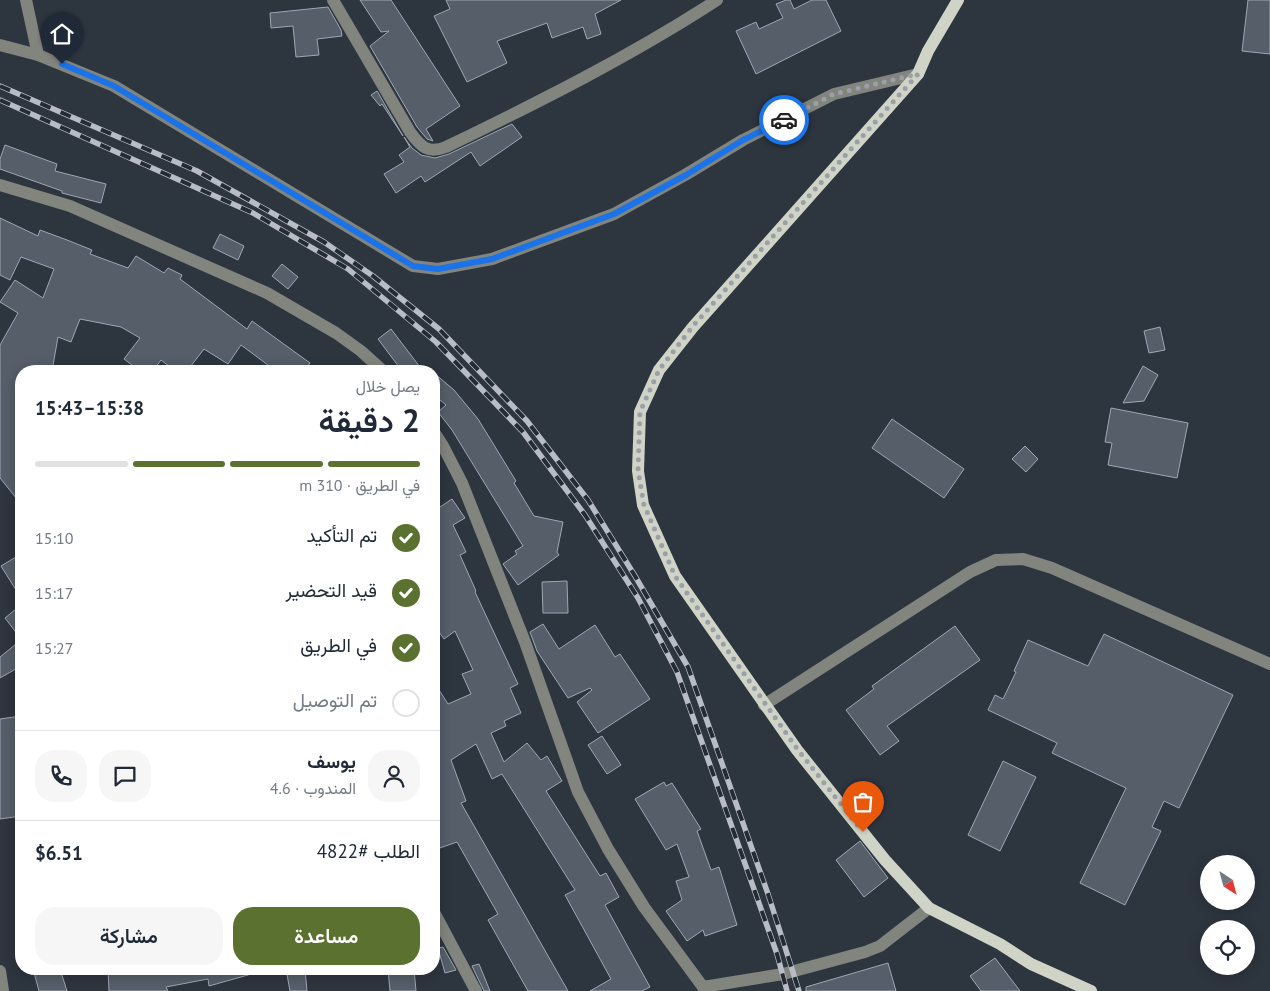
<!DOCTYPE html>
<html lang="ar">
<meta charset="utf-8">
<style>
:root{--surface:#fff;--page:#f6f6f7;--text:#1f2937;--muted:#747a83;--line:#e0e1e3;--accent:#5a712f}
body{margin:0;font-family:"PT Sans",Vazirmatn,sans-serif;background:var(--page);color:var(--text);direction:rtl;height:100vh;display:flex;flex-direction:column;font-size:19px;white-space:nowrap}
*{box-sizing:border-box;margin:0}
p{font-size:16px;color:var(--muted)}
.icon{flex:none;width:28px;height:28px;fill:none;stroke:currentColor;stroke-width:2;stroke-linecap:round;stroke-linejoin:round}
.map{position:relative;flex:1;overflow:hidden;direction:ltr}
.side{position:absolute;left:15px;top:365px;width:425px;height:610px;display:flex;flex-direction:column;background:var(--surface);border-radius:20px;box-shadow:0 2px 12px #0003;direction:rtl}
.side>*{flex:none}
.needle{width:32px;rotate:144deg}
.controls{position:absolute;left:1200px;top:855px;display:grid;gap:10px}
.controls a{display:grid;place-items:center;width:55px;height:55px;border-radius:50%;background:var(--surface);box-shadow:0 2px 12px #0003;font-size:25px}
.pin{position:absolute;display:grid;place-items:center;width:42px;height:42px;color:#fff;margin:-51px -21px;border-radius:50% 50% 50% 0;rotate:-45deg;box-shadow:0 0 5px #0007}
.pin .icon{rotate:45deg}
.courier{position:absolute;display:grid;place-items:center;width:50px;height:50px;margin:-25px;border:4px solid #1a73e8;border-radius:50%;background:#fff;color:#222;box-shadow:0 1px 6px #0007}
.overview em{font-style:normal;font-weight:600}
.overview div{display:flex;flex-direction:column-reverse}
.overview{display:flex;align-items:center;justify-content:space-between;height:85px;padding:0 20px}
h1{font-size:32px;font-weight:600;line-height:38px}
.bar{display:grid;grid-template-columns:repeat(4,1fr);gap:8px 5px;align-content:center;height:60px;padding:0 20px}
.bar i{height:6px;border-radius:4px;background:var(--line)}
.bar .current{background:var(--accent)}
.bar p{grid-column:span 4}
.line{display:flex;align-items:center;gap:12px;padding:0 20px;border-top:1px solid var(--line)}
.line div{flex:1}
.round{display:grid;place-items:center;flex:none;width:52px;height:52px;border-radius:20px;background:var(--page)}
ol{padding:0 20px;list-style:none}
li{display:flex;align-items:center;gap:15px;height:55px}
li p{margin-inline-start:auto}
li .icon{padding:5px;border-radius:50%;background:var(--accent);color:#fff;stroke-width:4}
li:last-child{color:var(--muted)}
li i{width:28px;height:28px;border:2px solid var(--line);border-radius:50%}
.cta{display:flex;gap:10px;margin-top:auto;padding:10px 20px}
.cta a{flex:1;height:58px;border-radius:20px;background:var(--accent);color:#fff;font-size:20px;font-weight:600;line-height:58px;text-align:center}
.cta a+a{background:var(--page);color:var(--text)}
.map>svg:first-child{display:block}
.building{fill:#555e69;stroke:#9ea7b4}
.lines{fill:none;stroke-linecap:round;stroke-linejoin:round}
.minor{stroke:#82847e;stroke-width:12}
.major{stroke:#d0d4c7;stroke-width:12}
.rail-casing{stroke:#b8bdc5;stroke-width:5.5}
.rail{stroke:#232b34;stroke-width:4;stroke-dasharray:11;stroke-linecap:butt}
.done{stroke:#9aa0a8;stroke-width:5;stroke-dasharray:0 9}
.route{stroke:#1a73e8;stroke-width:6}
</style>
<div class="map">
<svg width="1270" height="991" viewBox="0 0 1270 991">
<rect width="100%" height="100%" fill="#2d353f"/>
<!-- building -->
<g class="building">
<path d="M360,0h31l69,106 -34,23 7,12 -6,-2 -10,-12 -47,-81 19,-15 -8,1z"/>
<path d="M446,0h175l-26,14 6,20 -14,5 -4,-12 -31,11 -5,-15 -50,18 10,22 -40,19 -33,-66 16,-7z"/>
<path d="M786,0h4l4,9 18,-9h14l15,31 -85,43 -20,-43 20,-9 3,7 24,-11 -7,-14z"/>
<path d="M1248,0h22v54l-28,-3z"/>
<path d="M328,7l13,23 1,6 -25,3 2,16 -23,2 -3,-31 -22,2 -1,-15z"/>
<path d="M377,91l26,45 -21,-32 -2,2 -9,-11z"/>
<path d="M512,124l10,13 -42,29 -9,-14 -46,30 -4,-6 -25,17 -12,-19 20,-12 -5,-7 11,-8 -6,-10 8,11 9,7 14,3 14,-4z"/>
<path d="M5,145l52,19 -2,7 51,13 -5,19 -39,-10v-2l-62,-22v-10z"/>
<path d="M0,218l38,18 2,-6 27,10 25,10 -2,4 38,14 8,-12 28,17 4,-5 14,7 -2,4 67,50 5,-8 58,42 -6,8h-28l-35,-26 -13,19 -24,-15 -17,22h-12l-14,-11 -8,11h-13l-16,-12 16,-21 -19,-11 -41,-8 -9,23 -13,-5 -6,34h-31v133l-21,-26v-133l18,-32 -18,-11 15,-22 28,18 11,-29 -33,-12 -11,23 -10,-5z"/>
<path d="M220,234l24,12 -6,14 -25,-12z"/>
<path d="M282,264l16,13 -10,12 -16,-13z"/>
<path d="M1160,327l5,23 -16,3 -5,-22z"/>
<path d="M391,329l32,42h-21l-24,-32z"/>
<path d="M1143,366l15,9 -14,26 -21,2z"/>
<path d="M434,373l20,17 24,29 38,62 -2,2 20,33 29,6 -6,30 2,3 -41,30 -15,-21 14,-10 -2,-3 8,-5 -71,-116 -14,-18 8,-7 -12,-10z"/>
<path d="M1111,408l77,15 -11,55 -69,-13 4,-22 -7,-1z"/>
<path d="M892,419l72,50 -20,29 -72,-50z"/>
<path d="M1025,446l13,13 -12,13 -14,-13z"/>
<path d="M452,499l13,19 -12,7 13,27 -6,3 16,36 -1,1 43,92 -8,4 11,25 -17,8 2,5 -15,7 13,29 23,-19 14,17 6,-4 15,25 -16,10 54,85 6,-3 13,24 -14,8 45,82 -8,4h-52l21,-12 -46,-84 10,-5 -73,-116 -10,5 -16,-35 -25,16 15,41 -5,2 107,188h-40l-40,-71 10,-6 -41,-72 -23,8v-168l14,22 23,-10 -9,-20 11,-4 -18,-39 -11,8 -10,-14v-114z"/>
<path d="M21,554v44l-20,-32z"/>
<path d="M567,581l1,32h-25l-1,-31z"/>
<path d="M21,605v34l-16,-21z"/>
<path d="M543,624l16,25 36,-24 20,32 5,-3 30,45 -52,34 -21,-31 15,-12 -2,-2 -22,10 -31,-47 -7,-19z"/>
<path d="M955,626l25,34 -93,66 12,15 -19,14 -34,-45 28,-21 -2,-3z"/>
<path d="M1104,634l129,61 -54,113 -15,-7 -12,26 9,4 -36,74 -45,-22 46,-95 -74,-35 5,-10 -69,-33 7,-15 8,4 13,-27 -2,-1 14,-31 60,26z"/>
<path d="M21,640v26l-21,12v-21z"/>
<path d="M21,716v100l-21,3v-100z"/>
<path d="M602,736l19,29 -14,9 -19,-29z"/>
<path d="M1003,761l33,16 -36,74 -32,-16z"/>
<path d="M664,782l2,4 6,-3 29,46 -4,2 14,39 8,-3 18,58 -32,11 -2,-6 -16,11 -21,-30 16,-11 -6,-19 13,-4 -12,-33 -11,6 -31,-51z"/>
<path d="M860,841l28,37 -24,19 -28,-37z"/>
<path d="M443,947l13,23 -11,3 -7,-25z"/>
<path d="M995,958l25,33h-39l-11,-15z"/>
<path d="M888,963l8,28h-90v-4z"/>
<path d="M479,964l11,27h-6l-12,-25z"/>
<path d="M33,969h27l7,22h-28z"/>
<path d="M108,969h147v4l-46,13 -1,-7 -42,8 2,4h-59z"/>
<path d="M286,969h19l2,22h-17z"/>
<path d="M388,969h26l2,22h-26z"/>
</g>
<g class="lines">
<!-- minor -->
<g class="minor">
<path d="M26,0l12,55"/>
<path d="M333,0l77,132c11,15 18,22 36,15 93,-45 185,-91 271,-147"/>
<path d="M0,45l38,10 76,31 299,180 25,3 54,-10 122,-45 71,-39 58,-35 91,-46 84,-20"/>
<path d="M0,185l70,21 197,87 69,40 25,18 22,20"/>
<path d="M434,432l9,14 19,37 63,159 53,150 30,57 36,58 59,80"/>
<path d="M764,705l206,-133 26,-12 27,-1 29,9 218,96"/>
<path d="M434,912l42,79"/>
<path d="M0,971l3,20"/>
<path d="M703,987l80,-13 82,-22 15,-6 49,-38"/>
</g>
<!-- major -->
<path class="major" d="M958,0l-30,51 -10,23 -225,253 -34,43 -19,42 -2,59 5,34 32,71 122,174 88,110 44,48 71,36 31,20 60,27"/>
<!-- rail casing -->
<g class="rail-casing">
<g id="rail">
<path d="M0,86l197,85 127,71 49,34 66,53 88,92 61,79 47,76 53,91 80,227 31,97"/>
<path d="M0,100l253,113 95,56 88,73 87,90 62,83 53,83 39,74 100,282 10,37"/>
</g>
</g>
<!-- rail -->
<use href="#rail" class="rail"/>
</g>
<g class="lines">
<!-- done -->
<path class="done" d="M784,120l50,-26 84,-20 -225,252 -34,44 -19,42 -2,59 6,34 31,71 123,174 65,82"/>
<!-- route -->
<path class="route" d="M62,64l52,22 299,180 25,3 54,-10 122,-45 72,-39 57,-35 41,-20"/>
</g>
</svg>
<div class="controls">
<a><svg class="needle" viewBox="-14 -14 28 28"><path d="M0-13l5 13h-10z" fill="#e53935"/><path d="M0 13l5-13h-10z" fill="#747a83"/></svg></a>
<a><svg class="icon" aria-label="locate" viewBox="0 0 24 24"><circle cx="12" cy="12" r="6"/><path d="M12 2v4M12 18v4M2 12h4M18 12h4"/></svg></a>
</div>
<div class="pin" style="left:863px;top:832px;background:#ea580c"><svg class="icon" aria-label="bag" viewBox="0 0 24 24"><path d="M5 8h14l-1 12H6zM9 8a3 3 0 0 1 6 0"/></svg></div>
<div class="pin" style="left:62px;top:64px;background:#1f2937"><svg class="icon" aria-label="home" viewBox="0 0 24 24"><path d="M3 11l9-7 9 7M6 9v11h12V9"/></svg></div>
<div class="courier" style="left:784px;top:120px"><svg class="icon" aria-label="car" viewBox="0 0 24 24"><path d="M5 17H2v-5l4-1 3-4h7l3 4 3 1v5h-3M9 17h6M6 11h13"/><circle cx="7" cy="17" r="2"/><circle cx="17" cy="17" r="2"/></svg></div>
<section class="side">
<div class="overview"><div><h1>2 دقيقة</h1><p>يصل خلال</p></div><em>15:38–15:43</em></div>
<div class="bar"><i class="current"></i><i class="current"></i><i class="current"></i><i></i><p>في الطريق · 310 m</p></div>
<ol>
<li><svg class="icon" aria-label="check" viewBox="0 0 24 24"><path d="M5 12l5 5 9-10"/></svg>تم التأكيد<p>15:10</p></li>
<li><svg class="icon" aria-label="check" viewBox="0 0 24 24"><path d="M5 12l5 5 9-10"/></svg>قيد التحضير<p>15:17</p></li>
<li><svg class="icon" aria-label="check" viewBox="0 0 24 24"><path d="M5 12l5 5 9-10"/></svg>في الطريق<p>15:27</p></li>
<li><i></i>تم التوصيل</li>
</ol>
<div class="line" style="height:90px"><a class="round"><svg class="icon" aria-label="person" viewBox="0 0 24 24"><circle cx="12" cy="8" r="4"/><path d="M4 21q1-7 8-7t8 7"/></svg></a><div><b>يوسف</b><p>المندوب · 4.6</p></div><a class="round"><svg class="icon" aria-label="chat" viewBox="0 0 24 24"><path d="M4 5h16v11H9l-5 4z"/></svg></a><a class="round"><svg class="icon" aria-label="phone" viewBox="0 0 24 24"><path d="M5 4h4l2 5-3 2q2 4 5 5l2-3 5 2v4C11 20 4 13 5 4z"/></svg></a></div>
<div class="line" style="height:65px"><div>الطلب #4822</div><b>$6.51</b></div>
<div class="cta"><a>مساعدة</a><a>مشاركة</a></div>
</section>
</div>
